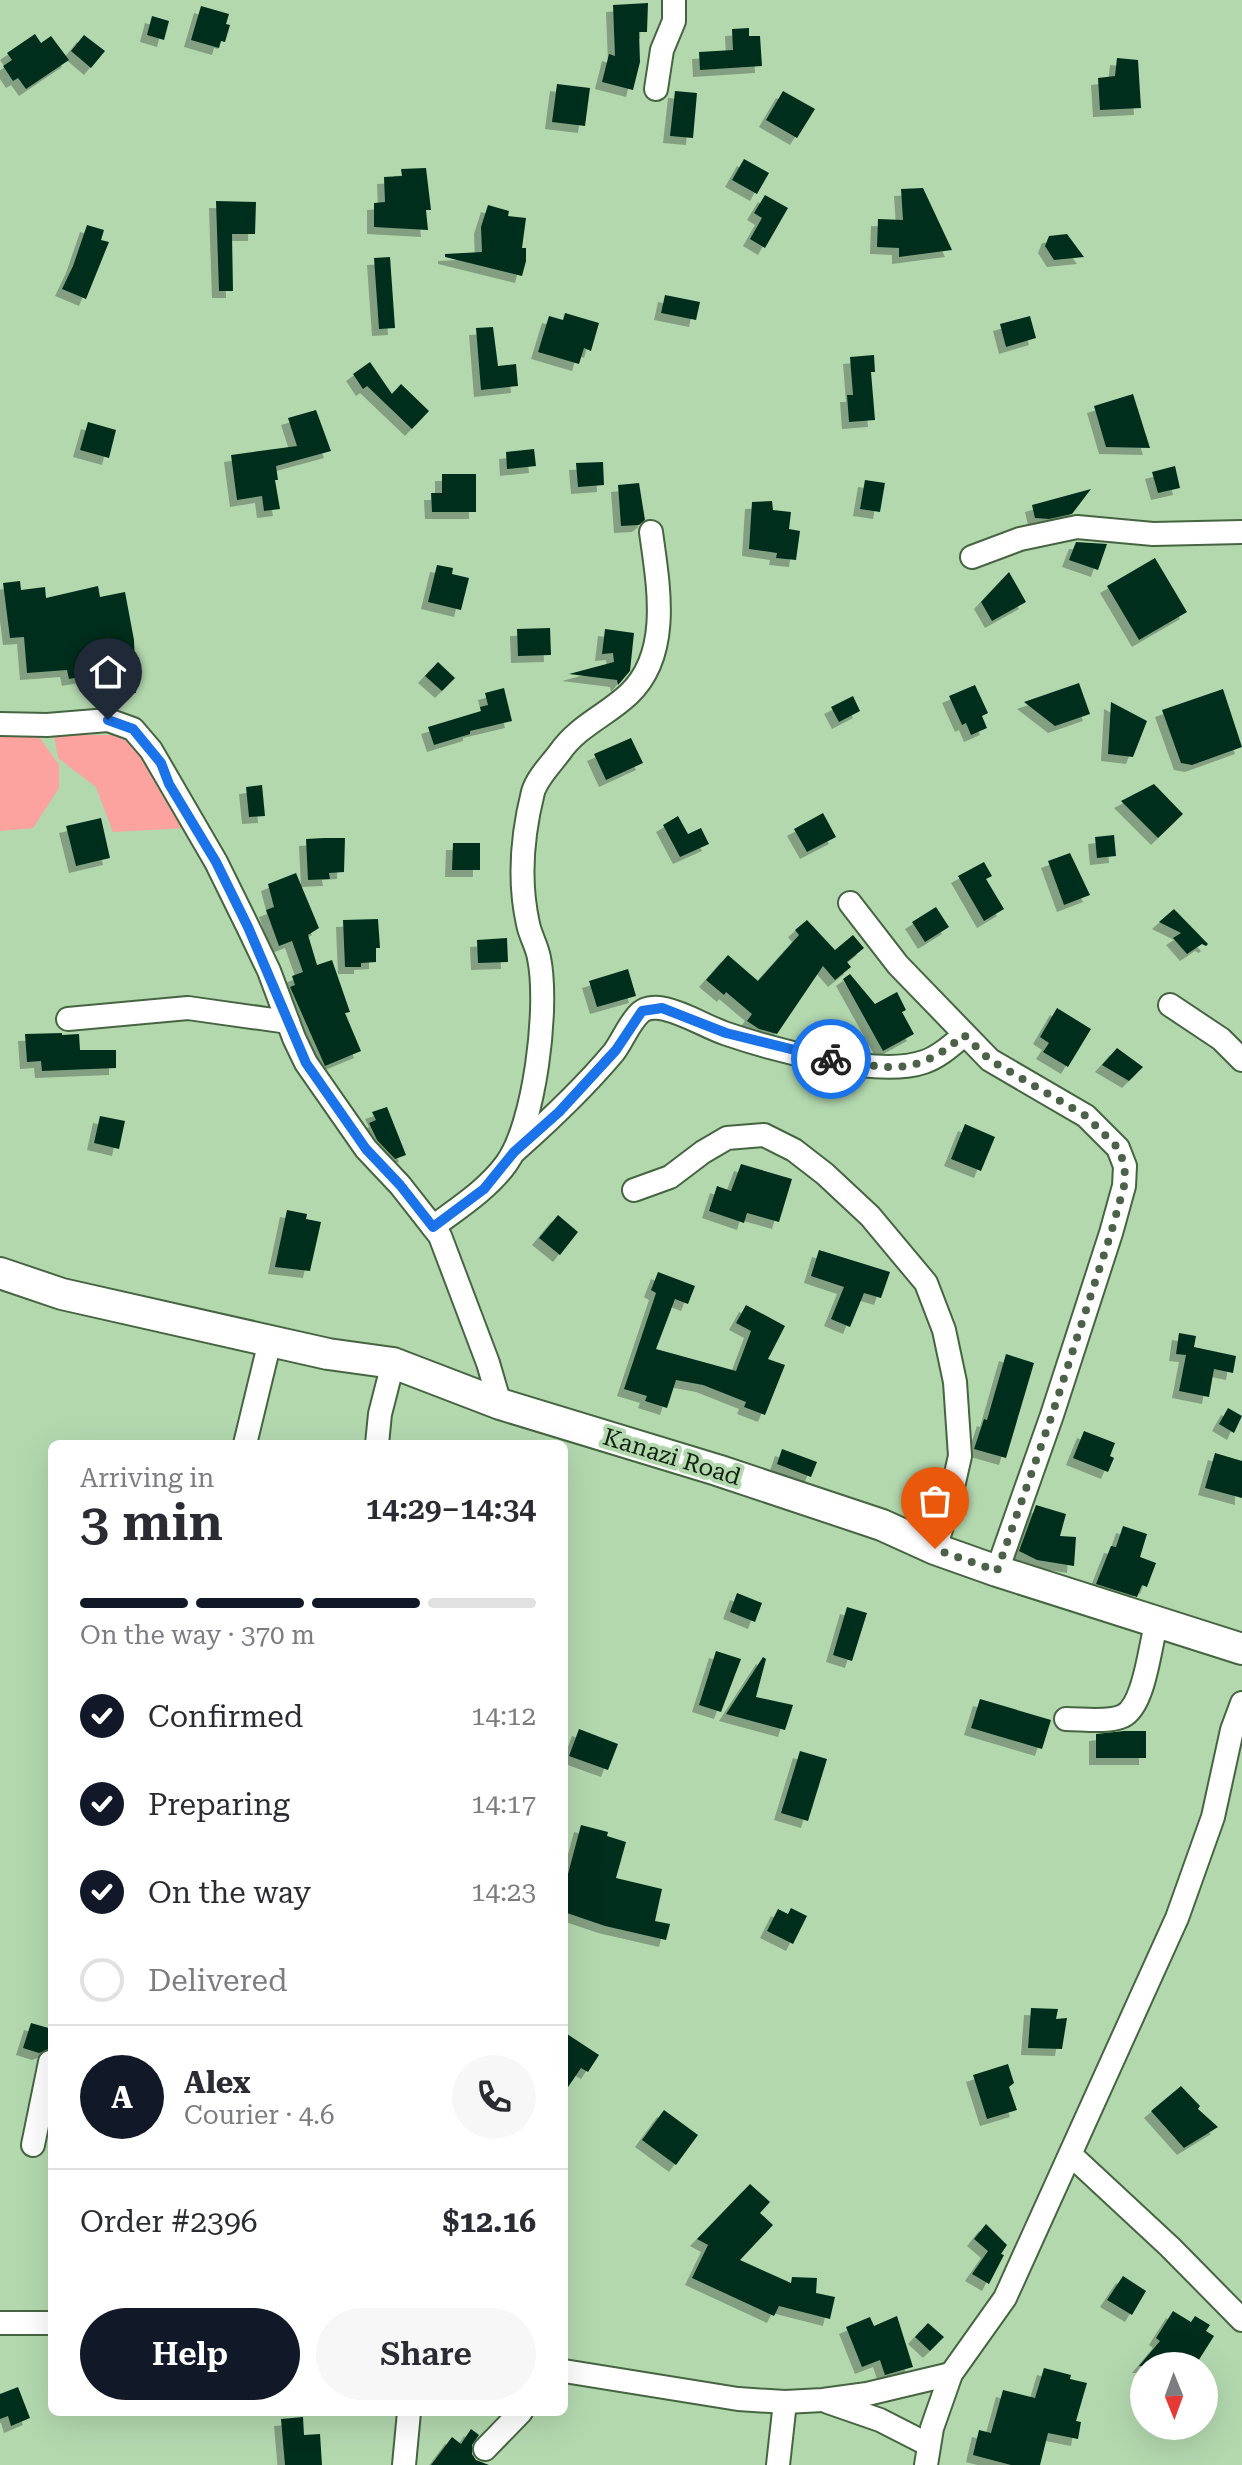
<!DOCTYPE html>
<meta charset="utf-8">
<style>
:root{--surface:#fff;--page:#f7f7f7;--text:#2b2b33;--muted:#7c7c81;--line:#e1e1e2;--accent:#111827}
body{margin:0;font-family:"Roboto Serif",serif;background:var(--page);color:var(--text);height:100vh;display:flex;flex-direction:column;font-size:30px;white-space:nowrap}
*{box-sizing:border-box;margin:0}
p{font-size:26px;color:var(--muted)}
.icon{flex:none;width:44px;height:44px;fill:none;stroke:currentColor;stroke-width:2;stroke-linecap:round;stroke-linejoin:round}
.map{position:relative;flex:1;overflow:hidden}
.sheet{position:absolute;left:48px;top:1440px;width:520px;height:976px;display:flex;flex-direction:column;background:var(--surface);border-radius:12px;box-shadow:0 8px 32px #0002}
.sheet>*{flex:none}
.needle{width:52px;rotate:179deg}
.tools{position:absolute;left:1130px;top:2352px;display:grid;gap:16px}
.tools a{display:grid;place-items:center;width:88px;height:88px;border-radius:50%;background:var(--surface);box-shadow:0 8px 32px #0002;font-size:40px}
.pin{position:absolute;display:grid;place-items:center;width:68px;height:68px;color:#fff;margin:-82px -34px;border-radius:50% 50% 50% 0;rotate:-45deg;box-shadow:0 0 8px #0007}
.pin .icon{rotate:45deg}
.courier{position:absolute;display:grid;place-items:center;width:80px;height:80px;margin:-40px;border:6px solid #1a73e8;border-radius:50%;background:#fff;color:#222;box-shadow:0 2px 10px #0007}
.head em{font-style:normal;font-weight:600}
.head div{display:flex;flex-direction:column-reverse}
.head{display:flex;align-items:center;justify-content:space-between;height:136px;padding:0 32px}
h1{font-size:52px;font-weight:600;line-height:60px}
.bar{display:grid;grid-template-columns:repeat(4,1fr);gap:12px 8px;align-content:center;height:96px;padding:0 32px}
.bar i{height:10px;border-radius:6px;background:var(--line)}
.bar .active{background:var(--accent)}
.bar p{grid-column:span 4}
.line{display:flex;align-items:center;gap:20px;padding:0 32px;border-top:2px solid var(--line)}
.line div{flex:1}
.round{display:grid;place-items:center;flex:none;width:84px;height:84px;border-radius:42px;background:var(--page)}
ol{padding:0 32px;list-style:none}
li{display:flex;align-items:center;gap:24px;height:88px}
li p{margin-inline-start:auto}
li .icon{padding:8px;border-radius:50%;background:var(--accent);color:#fff;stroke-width:4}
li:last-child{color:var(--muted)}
li i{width:44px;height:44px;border:4px solid var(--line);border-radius:50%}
.button{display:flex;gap:16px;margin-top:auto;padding:16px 32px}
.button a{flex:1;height:92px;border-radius:48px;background:var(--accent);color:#fff;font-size:32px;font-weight:600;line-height:92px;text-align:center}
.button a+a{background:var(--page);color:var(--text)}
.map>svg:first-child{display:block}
.green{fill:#fca29f}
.building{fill:#062f1f;filter:url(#shadow)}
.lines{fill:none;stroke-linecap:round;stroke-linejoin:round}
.minor-casing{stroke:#456541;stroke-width:26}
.secondary-casing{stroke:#456541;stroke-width:34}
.minor{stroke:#fff;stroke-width:22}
.secondary{stroke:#fff;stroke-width:30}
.done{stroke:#4b6148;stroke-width:8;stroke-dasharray:0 14.4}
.route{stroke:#1a73e8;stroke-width:10}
.labels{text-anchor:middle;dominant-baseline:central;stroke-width:8;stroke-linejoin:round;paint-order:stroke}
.street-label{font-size:24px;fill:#132111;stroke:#b3d8ae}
</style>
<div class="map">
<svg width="1242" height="2465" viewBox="0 0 1242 2465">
<defs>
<filter id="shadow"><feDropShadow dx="-7" dy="7" stdDeviation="0" flood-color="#0004"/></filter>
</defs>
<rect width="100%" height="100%" fill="#b3d8ae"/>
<!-- green -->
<g class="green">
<path d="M54,735h76l57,93 -74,4 -17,-45 -38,-29z"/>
<path d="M0,736l39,1 20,28v23l-26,40 -33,3z"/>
</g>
<!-- building -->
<g class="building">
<path d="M648,3l-1,29h-8l1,30 -7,28 -31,-8 7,-28 6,2 -2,-51z"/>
<path d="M201,6l28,8 -3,10 4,1 -5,17 -4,-1 -2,7 -28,-8z"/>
<path d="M152,16l17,5 -5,19 -17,-5z"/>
<path d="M749,28v8h11l2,30 -62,4 -1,-18 34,-2 -1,-21z"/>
<path d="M35,34l6,9 10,-7 18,24 -43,29 -8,-11 -5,3 -10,-15 9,-6 -5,-7z"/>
<path d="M84,35l21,16 -14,17 -20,-17z"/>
<path d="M1117,58l21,2 3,48 -41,2 -2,-32 17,-2z"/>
<path d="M557,84l33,4 -5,38 -33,-4z"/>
<path d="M675,91l22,2 -4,45 -23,-2z"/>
<path d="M783,91l32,18 -18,29 -31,-18z"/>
<path d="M744,159l25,14 -12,21 -25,-14z"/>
<path d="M426,168l5,42h-5l2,20 -54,-3v-24l11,-1 -1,-25 18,-1 -1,-7z"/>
<path d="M923,188l29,62 -53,7v-9l-22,-1 1,-28 25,1 -2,-31z"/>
<path d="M765,195l23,13 -23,40 -15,-9 12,-21 -8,-5z"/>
<path d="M216,201l40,1 -1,32h-23l1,57h-14z"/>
<path d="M488,205l21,6 -1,5 18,2 -4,30h4v13l-4,15 -77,-19v-3l37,-2 -1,-25z"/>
<path d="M87,225l17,5 -3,10 8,2 -23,57 -24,-10 11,-23z"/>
<path d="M1067,234l17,23 -30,3 -9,-14 4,-10z"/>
<path d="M390,257l5,71 -16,1 -5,-71z"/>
<path d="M665,295l35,7 -4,18 -35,-7z"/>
<path d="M565,313l34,10 -8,28 -7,-3 -5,16 -41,-12 11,-36 14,4z"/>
<path d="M1030,316l6,22 -30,9 -6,-23z"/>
<path d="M493,327l5,39 18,-2 2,22 -37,4 -5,-62z"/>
<path d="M874,355l1,17h-4l4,48 -26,2 -2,-27h6l-3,-38z"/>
<path d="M370,362l22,32 9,-10 28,27 -17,18 -45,-43 -4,3 -10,-15z"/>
<path d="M1133,394l17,54 -44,-1 -12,-41z"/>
<path d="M316,410l15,41 -55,15 2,14h-3l5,29 -16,2 -2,-15 -25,4 -6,-45 66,-9 -9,-28z"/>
<path d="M88,422l28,8 -7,28 -29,-8z"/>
<path d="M534,449l2,17 -29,3 -1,-17z"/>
<path d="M603,462l1,23 -26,2 -2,-24z"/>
<path d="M1175,466l5,22 -22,5 -6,-21z"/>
<path d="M442,474h34v38h-44l-1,-19h11z"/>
<path d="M865,480l20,3 -5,29 -20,-3z"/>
<path d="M639,483l6,37 -6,5 -18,1 -3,-41z"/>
<path d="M1091,489l-19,25 -23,5 -14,-1 -3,-13z"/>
<path d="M772,501l1,9 18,2 -2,17 11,2 -4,29 -20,-2 1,-5 -28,-4 3,-47z"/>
<path d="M1076,542l31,2 -9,26 -29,-10z"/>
<path d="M1155,558l32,54 -48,28 -32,-54z"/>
<path d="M437,565l16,3 -1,6 17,4 -8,32 -33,-8z"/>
<path d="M1009,572l17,30 -34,19 -11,-19z"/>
<path d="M20,581l1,9 24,-3 1,11 52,-12 2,11 25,-5 9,48 2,53 -16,1 -1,-24 -50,9 -2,-9 -40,3 -3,-36 -14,1 -7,-55z"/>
<path d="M550,628l1,27 -33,1 -1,-27z"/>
<path d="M605,629l29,4 -4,38 -12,14 -1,-5 -48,-6 45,-12 -1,-9 -11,1z"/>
<path d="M438,662l17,16 -13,13 -17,-15z"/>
<path d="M1079,683l11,31 -35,12 -31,-24z"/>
<path d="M975,685l13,28 -6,3 5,12 -16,7 -5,-12 -4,2 -13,-29z"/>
<path d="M504,688l8,33 -42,10v3l-36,11 -6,-18 53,-16 -1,-4 8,-2 -3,-12z"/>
<path d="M1223,689l19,58 -50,18 -11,-2 -19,-53z"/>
<path d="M853,696l7,15 -21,11 -8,-15z"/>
<path d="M1111,702l36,19 -14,36 -25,-3z"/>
<path d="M631,738l12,25 -37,17 -12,-26z"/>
<path d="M1154,784l29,30 -25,24 -37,-37z"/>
<path d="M262,785l3,31 -16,1 -3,-30z"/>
<path d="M823,813l13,24 -29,15 -13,-23z"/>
<path d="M678,816l10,18 13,-6 8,16 -29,13 -17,-32z"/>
<path d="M101,818l9,40 -34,8 -10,-40z"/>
<path d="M1114,835l2,21 -19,2 -2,-21z"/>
<path d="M324,838h21l-1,34 -15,1 1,6 -22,1 -2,-41z"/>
<path d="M453,843h27v27h-28z"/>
<path d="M1070,853l20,42 -26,10 -16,-44z"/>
<path d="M984,862l8,14 -6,3 18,30 -20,12 -26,-45z"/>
<path d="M296,873l23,55 -11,7 9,30 15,-5 18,52 -5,1 16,38 -36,15 -35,-79 5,-2 -3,-9 11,-4 -11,-31 -13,5 -13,-36 8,-3 -6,-23z"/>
<path d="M936,907l13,20 -24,15 -13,-20z"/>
<path d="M1174,909l34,35 -2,2 -4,-2 -15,10 -14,-16 8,-5 -22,-11z"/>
<path d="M378,919l2,29h-4v14l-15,1v4h-16l-2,-47z"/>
<path d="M807,920l28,30 18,-15 11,13 -17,14 4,5 -16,13 -12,-14 -46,68 -18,-5 -12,-8 5,-7 -26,-22 -2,3 -18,-15 22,-25 30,26 41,-46 -4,-5z"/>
<path d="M507,938l1,24 -30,1 -1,-23z"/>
<path d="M628,969l8,27 -39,11 -8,-26z"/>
<path d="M850,974l25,30 22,-12 9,18 -4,2 12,22 -31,17 -40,-72z"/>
<path d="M1057,1008l34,21 -23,38 -25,-15 6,-9 -9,-6z"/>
<path d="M62,1033v2l17,-1 1,16h36v18l-74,3 -1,-10 -14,1 -2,-28z"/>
<path d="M1117,1048l26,19 -14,14 -27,-16z"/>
<path d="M387,1107l19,48 -11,4 -18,-19 -8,-17 7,-3 -4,-8z"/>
<path d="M100,1116l25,5 -6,28 -25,-6z"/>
<path d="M965,1124l30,13 -14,34 -30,-12z"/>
<path d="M741,1164l51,15 -13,43 -32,-9 -3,10 -35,-12 8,-25 14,5z"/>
<path d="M287,1210l20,4 -1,5 15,3 -11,49 -35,-4z"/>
<path d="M558,1215l20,17 -18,23 -21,-17z"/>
<path d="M819,1250l71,22 -9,26 -17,-5 -14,34 -19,-8 13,-32 -33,-11z"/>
<path d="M658,1272l37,14 -7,18 -13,-5 -19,50 80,22 15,-40 -15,-8 10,-18 39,21 -17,33 17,6 -20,50 -21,-8 2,-5 -43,-17 -27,-5 -9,28 -22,-7 2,-5 -23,-7 32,-96 -5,-3z"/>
<path d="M1179,1333l17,3 -2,11 42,9 -3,17 -19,-4 -5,28 -30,-6 7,-36 -10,-1z"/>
<path d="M1006,1354l28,9 -28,95 -32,-9 10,-30 3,1z"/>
<path d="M1228,1408l14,8 -8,17 -15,-9z"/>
<path d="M1084,1431l31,12 -5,13 4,2 -6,14 -35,-14z"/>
<path d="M782,1449l35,13 -6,15 -34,-13z"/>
<path d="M1215,1453l27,8v37l-37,-10z"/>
<path d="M1036,1505l30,9 -6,22 16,1 -2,29 -37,-6 -18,-9z"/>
<path d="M1123,1526l24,8 -7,23 16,6 -9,24 -5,-2 -5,12 -41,-13 15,-38 5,1z"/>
<path d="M737,1593l25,10 -7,19 -25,-10z"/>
<path d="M847,1607l20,6 -15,48 -19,-6z"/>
<path d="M716,1651l25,8 -20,53 -22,-7z"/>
<path d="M763,1657l3,2 -10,38 37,8 -8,25 -59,-16z"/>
<path d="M980,1699l71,21 -9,29 -71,-21z"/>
<path d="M579,1729l39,15 -10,26 -39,-14z"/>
<path d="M1124,1731h22v27h-50v-24z"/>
<path d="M800,1751l27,8 -19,62 -27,-8z"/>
<path d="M581,1825l27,7 -1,4 19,6 -10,36 46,11 -7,32 15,3 -4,16 -61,-14 -41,-14v-23z"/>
<path d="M791,1908l16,8 -14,28 -26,-13 11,-22 10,5z"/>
<path d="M1031,2008l27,1 -2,10 11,-1 -5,31 -34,-1z"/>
<path d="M31,2023l21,6v19l-13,5 -16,-5z"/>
<path d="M564,2032l35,23 -11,17 -7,-4 -17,25z"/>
<path d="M1008,2064l6,19 -5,4 8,23 -30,9 -14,-44z"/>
<path d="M1181,2086l19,20 -2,3 20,18 -34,21 -33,-37z"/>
<path d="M664,2110l34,25 -22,30 -34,-25z"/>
<path d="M750,2184l20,18 -10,11 13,12 -33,35 51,23 1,-6 25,1 -1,15 19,4 -5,22 -51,-13 -5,10 -82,-38 16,-33 -11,-6z"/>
<path d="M986,2224l21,21 -6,9 3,1 -15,29 -17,-10 16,-23 -14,-12z"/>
<path d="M1123,2276l23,15 -14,24 -25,-15z"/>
<path d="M1173,2311l18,11 4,-6 15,9 -4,6 8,5 -19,30h-56l21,-25 -4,-3z"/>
<path d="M897,2316l16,51 -28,8 -5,-15 -18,7 -16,-40 24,-10 4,9z"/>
<path d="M928,2323l16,14 -14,14 -15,-14z"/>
<path d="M1044,2368l27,7 -1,4 17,4 -11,38 5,1 -3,17 -30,-6 -8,32h-29l-38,-10 6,-25 12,3 12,-43 32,8z"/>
<path d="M18,2387l12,31 -19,8 -3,-10 -8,3v-25z"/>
<path d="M303,2417l1,18 16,-1 2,31h-37l-4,-46z"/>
<path d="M471,2429l8,6 -7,10v9l4,6 13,5h-58l21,-28 9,7z"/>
</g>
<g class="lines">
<!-- minor casing -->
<g class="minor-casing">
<g id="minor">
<path d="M656,89l6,-39 12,-29v-21"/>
<path d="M972,557l48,-18 57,-12 76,7 89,-2"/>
<path d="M0,724l47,1 61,-5 25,9 18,21 65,112 32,65 21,44 25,67 12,25 60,86 34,36 40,51 48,127 12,41"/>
<path d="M850,903l48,62 92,95 96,56 32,32 7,18 -1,20 -13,47 -59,182 -55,156"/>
<path d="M1170,1005l51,34 21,21"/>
<path d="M68,1019l120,-11 100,14"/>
<path d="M515,1151c35,-31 69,-63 99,-99 9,-12 16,-31 27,-40 6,-5 17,-5 24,-3 22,5 41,18 62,25 47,16 151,44 197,28 15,-5 28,-17 40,-27"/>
<path d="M634,1190l36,-13 33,-25 24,-14 37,-3 30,15 31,24 45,42 56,67 18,47 11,52 5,74 -10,44 -15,49"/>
<path d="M433,1227c25,-19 54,-37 73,-63 29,-39 43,-158 33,-206 -2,-12 -9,-23 -11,-34 -10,-45 -6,-88 5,-132 4,-14 18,-28 27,-40 18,-26 47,-37 69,-58 43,-41 29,-110 22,-162"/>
<path d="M245,1444l25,-103"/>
<path d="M377,1444l3,-30 13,-51"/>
<path d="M1066,1719c17,0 42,4 57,-3 22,-11 27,-72 34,-95"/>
<path d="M33,2145l17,-83"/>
<path d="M1071,2155l99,92 72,73"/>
<path d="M0,2323h52"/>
<path d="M564,2371l174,28 47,3 38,-2 44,-6 84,-20"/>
<path d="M828,2402l52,18 49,25"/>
<path d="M485,2449l36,-37"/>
<path d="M404,2465l5,-53"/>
<path d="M778,2465l7,-63"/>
<path d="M926,2465l6,-37 19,-54 54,-76 172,-380 36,-101 19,-87 10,-27"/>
</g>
</g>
<!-- secondary casing -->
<g class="secondary-casing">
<path id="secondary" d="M0,1273l62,21 266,60 65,9 107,41 217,66 165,55 53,24 62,22 245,78"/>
</g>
<!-- minor -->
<use href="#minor" class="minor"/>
<!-- secondary -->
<use href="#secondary" class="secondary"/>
</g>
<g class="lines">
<!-- done -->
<path class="done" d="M831,1059c59,10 85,18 133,-24l26,25 96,56 32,32 7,18 -1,20 -13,47 -59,182 -55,156 -62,-22"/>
<!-- route -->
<path class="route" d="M108,720l25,9 28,34 8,21 47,78 32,65 58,136 60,86 34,36 33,42 51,-38 30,-37 45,-40 57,-62 26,-39 20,-3 64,25 105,26"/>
</g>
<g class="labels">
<!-- street labels -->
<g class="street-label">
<text transform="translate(672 1457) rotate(17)">Kanazi Road</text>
</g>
</g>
</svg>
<div class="tools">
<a><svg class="needle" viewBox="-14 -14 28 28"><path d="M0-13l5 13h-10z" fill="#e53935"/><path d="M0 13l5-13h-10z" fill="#7c7c81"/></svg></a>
</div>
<div class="pin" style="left:935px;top:1549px;background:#ea580c"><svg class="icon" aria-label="bag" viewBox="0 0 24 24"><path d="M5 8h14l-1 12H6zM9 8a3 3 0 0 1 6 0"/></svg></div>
<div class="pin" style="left:108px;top:720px;background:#1f2937"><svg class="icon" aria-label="home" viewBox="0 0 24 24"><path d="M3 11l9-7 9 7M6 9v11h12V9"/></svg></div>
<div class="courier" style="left:831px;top:1059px"><svg class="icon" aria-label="bike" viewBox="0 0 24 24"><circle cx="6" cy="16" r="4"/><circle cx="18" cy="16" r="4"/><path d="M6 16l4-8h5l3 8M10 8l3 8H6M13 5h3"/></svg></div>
<section class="sheet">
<div class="head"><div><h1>3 min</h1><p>Arriving in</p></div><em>14:29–14:34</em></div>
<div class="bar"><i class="active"></i><i class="active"></i><i class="active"></i><i></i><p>On the way · 370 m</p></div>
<ol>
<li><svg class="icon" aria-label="check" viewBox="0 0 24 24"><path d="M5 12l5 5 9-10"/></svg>Confirmed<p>14:12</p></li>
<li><svg class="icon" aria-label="check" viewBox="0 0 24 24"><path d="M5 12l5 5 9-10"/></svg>Preparing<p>14:17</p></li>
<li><svg class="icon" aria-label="check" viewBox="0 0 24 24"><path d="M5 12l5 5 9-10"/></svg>On the way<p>14:23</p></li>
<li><i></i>Delivered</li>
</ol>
<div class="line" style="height:144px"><b class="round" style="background:var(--accent);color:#fff">A</b><div><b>Alex</b><p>Courier · 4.6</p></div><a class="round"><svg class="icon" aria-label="phone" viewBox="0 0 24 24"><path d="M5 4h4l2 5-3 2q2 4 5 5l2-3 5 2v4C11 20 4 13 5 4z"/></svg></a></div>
<div class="line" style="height:104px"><div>Order #2396</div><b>$12.16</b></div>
<div class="button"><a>Help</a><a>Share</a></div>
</section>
</div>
